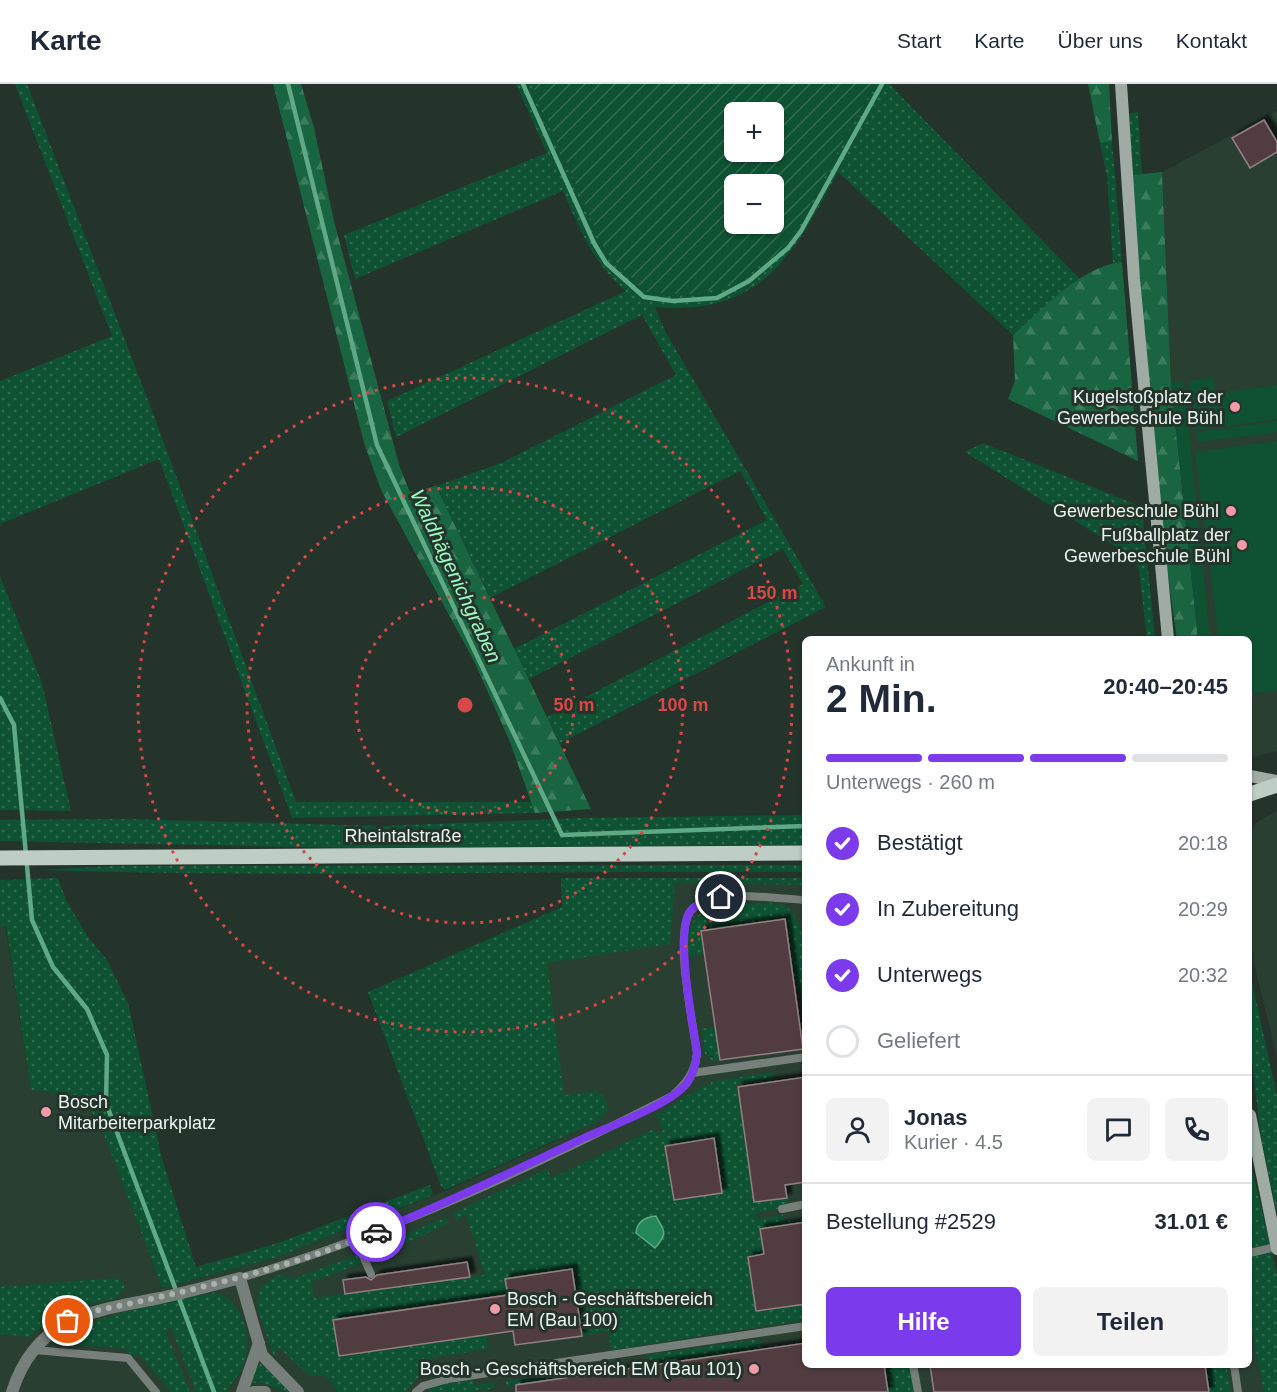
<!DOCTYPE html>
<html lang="de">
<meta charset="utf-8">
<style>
:root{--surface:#fff;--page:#f2f2f3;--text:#1f2937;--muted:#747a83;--line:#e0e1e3;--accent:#7c3aed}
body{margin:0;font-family:Arial,sans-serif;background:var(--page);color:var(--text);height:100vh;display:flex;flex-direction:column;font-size:22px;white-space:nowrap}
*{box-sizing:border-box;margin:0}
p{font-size:20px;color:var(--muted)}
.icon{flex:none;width:33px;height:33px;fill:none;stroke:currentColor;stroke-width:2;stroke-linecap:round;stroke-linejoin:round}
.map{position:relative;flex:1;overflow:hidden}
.side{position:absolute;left:802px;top:552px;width:450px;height:732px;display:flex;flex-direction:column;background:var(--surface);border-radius:9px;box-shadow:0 2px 4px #0004}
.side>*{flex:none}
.tools{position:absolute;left:724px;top:18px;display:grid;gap:12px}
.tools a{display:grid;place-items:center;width:60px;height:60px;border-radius:9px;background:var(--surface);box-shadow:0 2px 4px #0004;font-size:30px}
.pin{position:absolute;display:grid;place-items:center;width:51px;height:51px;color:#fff;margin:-26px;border:3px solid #fff;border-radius:50%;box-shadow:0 2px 6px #0007}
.courier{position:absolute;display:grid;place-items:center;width:60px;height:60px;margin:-30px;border:4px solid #7c3aed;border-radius:50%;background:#fff;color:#222;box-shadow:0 2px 8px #0007}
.headline em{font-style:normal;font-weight:700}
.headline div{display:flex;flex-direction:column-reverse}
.headline{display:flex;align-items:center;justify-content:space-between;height:102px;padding:0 24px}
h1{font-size:39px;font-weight:700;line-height:45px}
.bar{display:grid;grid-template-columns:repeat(4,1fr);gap:9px 6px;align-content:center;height:72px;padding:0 24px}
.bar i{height:8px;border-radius:4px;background:var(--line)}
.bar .selected{background:var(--accent)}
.bar p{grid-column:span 4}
.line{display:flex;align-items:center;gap:15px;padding:0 24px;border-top:2px solid var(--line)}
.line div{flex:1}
.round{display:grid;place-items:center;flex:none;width:63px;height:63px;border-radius:9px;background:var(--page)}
ol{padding:0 24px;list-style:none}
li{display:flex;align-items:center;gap:18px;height:66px}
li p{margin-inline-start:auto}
li .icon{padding:6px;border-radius:50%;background:var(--accent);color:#fff;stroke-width:4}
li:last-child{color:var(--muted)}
li i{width:33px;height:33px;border:3px solid var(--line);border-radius:50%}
.cta{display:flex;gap:12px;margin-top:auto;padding:12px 24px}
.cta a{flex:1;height:69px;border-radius:9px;background:var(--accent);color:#fff;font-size:24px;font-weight:700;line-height:69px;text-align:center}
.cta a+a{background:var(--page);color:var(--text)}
header{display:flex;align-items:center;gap:36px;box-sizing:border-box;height:84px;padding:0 30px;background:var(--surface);border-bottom:2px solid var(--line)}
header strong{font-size:28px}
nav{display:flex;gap:33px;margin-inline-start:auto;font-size:21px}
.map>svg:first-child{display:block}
.built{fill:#293f32}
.grass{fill:url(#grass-dots)}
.forest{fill:url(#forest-firs)}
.garden{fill:url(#garden-furrows);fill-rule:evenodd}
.pitch{fill:#0e5233}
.water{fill:#228859;stroke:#5fa986;stroke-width:1.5}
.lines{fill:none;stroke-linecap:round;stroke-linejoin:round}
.stream{stroke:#5fa986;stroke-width:4.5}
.building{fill:#513e40;stroke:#947f82;stroke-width:1.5;filter:url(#shadow)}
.lane{stroke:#777f7a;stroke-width:8}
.street{stroke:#777f7a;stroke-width:12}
.secondary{stroke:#9faba3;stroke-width:12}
.primary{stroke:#becec4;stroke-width:15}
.done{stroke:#a6b2ab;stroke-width:6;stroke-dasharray:0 10.8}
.route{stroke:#7c3aed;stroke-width:8}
.ring{fill:none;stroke:#d94746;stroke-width:3;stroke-dasharray:3 6}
.poi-dot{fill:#f39aa9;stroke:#24342a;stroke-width:2}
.labels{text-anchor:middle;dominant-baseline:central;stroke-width:6;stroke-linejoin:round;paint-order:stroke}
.poi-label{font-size:18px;fill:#ecf6f0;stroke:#24342a;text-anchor:end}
.street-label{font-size:18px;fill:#ecf6f0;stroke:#24342a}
.water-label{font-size:20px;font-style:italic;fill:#9cfbc5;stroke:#24342a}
.centre{fill:#d94746;stroke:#24342a;stroke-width:3}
.ring-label{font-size:18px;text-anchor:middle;font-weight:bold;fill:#d94746;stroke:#24342a;stroke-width:6;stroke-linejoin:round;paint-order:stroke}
</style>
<header>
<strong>Karte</strong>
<nav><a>Start</a><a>Karte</a><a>Über uns</a><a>Kontakt</a></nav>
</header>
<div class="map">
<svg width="1277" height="1308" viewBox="0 0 1277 1308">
<defs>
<pattern id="grass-dots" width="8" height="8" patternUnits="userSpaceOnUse" patternTransform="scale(1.5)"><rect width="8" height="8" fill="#0e5233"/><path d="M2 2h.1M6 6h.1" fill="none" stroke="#316c51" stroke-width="1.8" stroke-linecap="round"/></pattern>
<pattern id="forest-firs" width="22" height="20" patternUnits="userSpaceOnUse" patternTransform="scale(1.5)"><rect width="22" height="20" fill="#196541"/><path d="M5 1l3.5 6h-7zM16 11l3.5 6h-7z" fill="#3b7c5d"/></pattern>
<pattern id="garden-furrows" width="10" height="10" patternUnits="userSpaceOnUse" patternTransform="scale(1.5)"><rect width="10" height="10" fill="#0e5233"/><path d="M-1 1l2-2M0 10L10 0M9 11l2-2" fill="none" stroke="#316c51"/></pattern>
<filter id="shadow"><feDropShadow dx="5" dy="-5" stdDeviation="1.5" flood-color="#0009"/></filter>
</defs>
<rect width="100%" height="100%" fill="#24342a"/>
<!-- built -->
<g class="built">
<path d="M1277,27v640l-27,7v-119h-52l-27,-256 -9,-211z"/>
<path d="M1277,727v247l-27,-111v-115l4,-8z"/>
<path d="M561,794l244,7 1,480h444v-43l14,70h-1264v-466l5,-1 26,165 30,4 26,11 11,14 64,169 115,-31 173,-68 105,-48 -26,-219 33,-15z"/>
</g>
<!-- grass -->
<g class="grass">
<path d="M15,0h12l130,340 139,378h236l3,11 -243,5 -133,-359 -159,65v-143l112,-45z"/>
<path d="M516,0h16l73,167 192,-21 50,-97 28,-49h14l191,195 -67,56 -175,-163c-44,82 -76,145 -183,135l10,24 161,276 -266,136 -13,-26 256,-133 -20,-35 -254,130 -15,-30 253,-129 -27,-49 -250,127 -54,-112 65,-23 175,-88 -34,-60 -246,122 -9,-36 239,-110c-32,-26 -47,-63 -63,-100l-208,88 -11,-44 203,-82z"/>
<path d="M1138,28l4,62 -9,1 -4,-61z"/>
<path d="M1112,57l10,121 -9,1 -6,-87 -7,-33z"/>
<path d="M983,359l159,64 13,132h-8l-8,-69 -8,-14 -166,-104z"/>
<path d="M0,492l42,107 29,128 -71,-1z"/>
<path d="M806,731l-1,30 -447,3 -358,-7v-21l125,-1 257,7 200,-8z"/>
<path d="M806,781l-1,7c-255,-2 -510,6 -765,-2l74,-4z"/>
<path d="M58,794l9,24 21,35 19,23 21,43 34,156 34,108 82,-24 152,-58 3,10 -156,62 -115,31 -64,-169c-17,-23 -40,-26 -67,-29l-25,-164h-6v-46z"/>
<path d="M561,794h244l1,7 -131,-2 -5,61 -123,19 17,132 32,-4 8,6 5,11 -11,13 -153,69 -4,-4 -73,-194 194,-85z"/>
<path d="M780,820c27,9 25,57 25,81l-10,6 -11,-72 -82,12 3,23 -16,2c-6,-42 15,-51 53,-52 12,0 25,-1 38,0z"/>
<path d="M1250,889l27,123v118l-16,-76 -11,-93z"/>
<path d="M715,943l5,33 -7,1 -8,-7 -4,-25z"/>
<path d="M772,988l1,10 -37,1 18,119 33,-4 1,6 -5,4 -27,5 1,6 26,-4 1,6 21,-3v4l-45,7 4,25 -16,3 8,54 49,-7v16l-194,30 -3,-19 -26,5 -76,-56 2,15 -174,25 5,36 147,-21 2,14 -56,9 1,15 -16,5 -11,14h-68l-14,-17 -14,1 -32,-29 -4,10 -17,-50 3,-19 17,-13 19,3 61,-23 5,8 -50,19 2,16 171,-23 -19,-60 -10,5 -3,-7 94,-44 5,9 102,-49 2,5 7,-3 -7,-16c16,-8 40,-28 55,-31v-2z"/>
<path d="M1250,1076l27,115v117h-13l-14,-70z"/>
<path d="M446,1133l3,6 -80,37 -2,-9z"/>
<path d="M119,1194l6,8 -8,12 -48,10 -40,29 -29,-3v-47z"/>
<path d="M217,1209c25,8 35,43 28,67 -4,13 -12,22 -20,32h-29l-25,-64 -6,2 25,62h-19l-30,-36h-8l-9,-8 -71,-5c18,-22 134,-48 164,-50z"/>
<path d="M760,1255l2,10 -114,17 -2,-11z"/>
<path d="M256,1276l37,32c-17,0 -22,-12 -44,-9z"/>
<path d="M600,1278l1,11 -95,13v-5l14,-2v-5z"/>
<path d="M884,1281h26l4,27h-26z"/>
<path d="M1205,1281h21l5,27h-22z"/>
<path d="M473,1296l1,5 20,-2v5l-27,4h-40l11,-8z"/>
</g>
<!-- forest -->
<g class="forest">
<path d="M273,0h28l13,44 20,93 66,247 10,24 26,-6 155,323 -56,4 -25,-71 -36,-81 -93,-171 -17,-47z"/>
<path d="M1088,0h21l3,57 -12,2z"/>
<path d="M1162,88l9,211 27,256h-21c-23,-153 -38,-310 -44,-464z"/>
<path d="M1122,178l16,199 -130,-62 7,-18 -2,-46c31,-26 66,-68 109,-73z"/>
</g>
<!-- garden -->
<path class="garden" d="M532,0h343l-28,49 -50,97 -25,28 -48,30 -34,6 -44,-2 -41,-41zM735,28h39v40h-39zM735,100h39v40h-39z"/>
<!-- pitch -->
<g class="pitch">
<path d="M1213,293l3,17 61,-9v34l-81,11 -7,-49z"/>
<path d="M1184,297l26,258h-12l-27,-256z"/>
<path d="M1277,337v11l-79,10 -1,-10z"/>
<path d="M1277,357v249l-27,4v-55h-31l-24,-187z"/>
</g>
<!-- water -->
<path class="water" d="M656,1132c8,16 13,16 -1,32l-19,-15c1,-12 9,-16 20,-17z"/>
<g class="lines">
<!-- stream -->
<g class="stream">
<path d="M288,0l89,361 185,390 244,-9"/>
<path d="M523,0l71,159 12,20 38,34 29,4 44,-3 32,-17 39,-33 13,-17 81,-147"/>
<path d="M0,614l14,27 18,195 21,47 34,42 20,46 -1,48 108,289"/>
</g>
</g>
<!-- building -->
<g class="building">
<path d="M1264,36l13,22v10l-27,16 -18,-30z"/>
<path d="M785,835l18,130 -83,11 -19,-129z"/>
<path d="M806,993v105l-21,3 2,13 -33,4 -16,-115z"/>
<path d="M714,1054l8,55 -48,7 -9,-54z"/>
<path d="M806,1138v82l-50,7 -8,-54 16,-3 -4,-25z"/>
<path d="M467,1178l3,15 -125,17 -2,-14 23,-3 5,3 6,-5z"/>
<path d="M572,1185l10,67 -67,9 -2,-14 -174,25 -6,-36 175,-25 -3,-16z"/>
<path d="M806,1259v22h78l4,27h-372v-7z"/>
<path d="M930,1281h275l4,27h-275z"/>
</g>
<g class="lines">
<!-- lane -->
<g class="lane">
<path d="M692,989l114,-16"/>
<path d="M782,1125l24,-5"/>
<path d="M356,1156l15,34"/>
<path d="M1250,1169l26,-6"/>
<path d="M240,1194c149,-43 294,-112 432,-182 14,-12 23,-23 25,-43 -4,-30 -23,-117 -7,-141 5,-8 19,-12 28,-14 22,-5 64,1 88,2"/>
<path d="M34,1266l94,8 28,34"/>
<path d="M913,1281l5,27"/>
<path d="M1234,1281l4,27"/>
<path d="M416,1308l7,-6 25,-7 358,-53"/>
</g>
<!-- street -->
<g class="street">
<path d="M12,1308c24,-75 80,-81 148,-94 27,-6 54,-13 80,-20l22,77 36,37"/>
<path d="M242,1308l17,-49"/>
<path d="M253,1308h12"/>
</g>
<!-- secondary -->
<g class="secondary">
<path d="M1121,0l13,195 34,360"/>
<path d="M1250,692l27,5"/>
<path d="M1250,1031l27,134"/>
</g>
<!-- primary -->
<g class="primary">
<path d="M1250,710l27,-9"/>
<path d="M0,774l806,-5"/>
</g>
</g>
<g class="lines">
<!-- done -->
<path class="done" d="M68,1237l13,-7c100,-21 200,-43 295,-82"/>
<!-- route -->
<path class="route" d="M376,1148c71,-29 140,-62 210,-95 25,-11 85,-33 101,-54 6,-8 9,-20 10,-30 -4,-27 -23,-124 -6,-143 8,-8 20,-10 30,-13"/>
</g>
<!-- distance rings -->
<g class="ring">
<circle cx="465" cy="621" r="109"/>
<circle cx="465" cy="621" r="218"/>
<circle cx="465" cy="621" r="327"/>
</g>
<!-- markers -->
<g class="poi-dot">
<circle cx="1235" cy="323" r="6"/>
<circle cx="1231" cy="427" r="6"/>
<circle cx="1242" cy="461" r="6"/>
<circle cx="46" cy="1028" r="6"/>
<circle cx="495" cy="1225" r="6"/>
<circle cx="754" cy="1285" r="6"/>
</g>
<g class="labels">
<!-- poi labels -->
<g class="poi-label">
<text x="1223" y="313">Kugelstoßplatz der<tspan x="1223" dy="21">Gewerbeschule Bühl</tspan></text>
<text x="1219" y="427">Gewerbeschule Bühl</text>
<text x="1230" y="451">Fußballplatz der<tspan x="1230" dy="21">Gewerbeschule Bühl</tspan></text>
<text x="58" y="1018" text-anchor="start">Bosch<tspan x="58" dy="21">Mitarbeiterparkplatz</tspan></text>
<text x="507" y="1215" text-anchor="start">Bosch - Geschäftsbereich<tspan x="507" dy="21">EM (Bau 100)</tspan></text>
<text x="742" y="1285">Bosch - Geschäftsbereich EM (Bau 101)</text>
</g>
<!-- street labels -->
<g class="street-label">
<text x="403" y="752">Rheintalstraße</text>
</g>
<!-- water labels -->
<g class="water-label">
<text transform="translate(456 492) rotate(65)">Waldhägenichgraben</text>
</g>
</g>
<circle cx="465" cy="621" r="9" class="centre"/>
<g class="ring-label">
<text x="772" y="515">150 m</text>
<text x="574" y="627">50 m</text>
<text x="683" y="627">100 m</text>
</g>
</svg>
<div class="tools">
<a>+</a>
<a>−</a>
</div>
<div class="pin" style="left:68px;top:1237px;background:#ea580c"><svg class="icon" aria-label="bag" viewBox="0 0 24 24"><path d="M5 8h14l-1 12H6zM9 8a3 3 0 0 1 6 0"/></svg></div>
<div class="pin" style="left:721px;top:813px;background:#1f2937"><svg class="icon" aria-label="home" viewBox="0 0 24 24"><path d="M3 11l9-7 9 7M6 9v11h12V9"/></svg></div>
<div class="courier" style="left:376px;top:1148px"><svg class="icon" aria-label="car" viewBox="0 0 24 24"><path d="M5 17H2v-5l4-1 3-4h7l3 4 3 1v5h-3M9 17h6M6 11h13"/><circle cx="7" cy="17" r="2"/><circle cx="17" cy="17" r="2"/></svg></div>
<section class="side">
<div class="headline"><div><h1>2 Min.</h1><p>Ankunft in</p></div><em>20:40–20:45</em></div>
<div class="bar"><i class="selected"></i><i class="selected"></i><i class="selected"></i><i></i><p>Unterwegs · 260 m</p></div>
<ol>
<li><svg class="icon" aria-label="check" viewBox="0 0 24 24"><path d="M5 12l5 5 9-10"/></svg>Bestätigt<p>20:18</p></li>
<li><svg class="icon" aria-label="check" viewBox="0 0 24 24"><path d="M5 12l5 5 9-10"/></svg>In Zubereitung<p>20:29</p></li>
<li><svg class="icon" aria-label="check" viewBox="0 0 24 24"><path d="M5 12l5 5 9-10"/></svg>Unterwegs<p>20:32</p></li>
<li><i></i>Geliefert</li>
</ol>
<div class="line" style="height:108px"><a class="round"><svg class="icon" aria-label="person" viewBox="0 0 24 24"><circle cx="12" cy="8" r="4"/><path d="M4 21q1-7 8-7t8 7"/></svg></a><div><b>Jonas</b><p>Kurier · 4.5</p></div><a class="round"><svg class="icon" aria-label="chat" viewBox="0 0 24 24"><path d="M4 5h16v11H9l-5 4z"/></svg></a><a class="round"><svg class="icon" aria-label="phone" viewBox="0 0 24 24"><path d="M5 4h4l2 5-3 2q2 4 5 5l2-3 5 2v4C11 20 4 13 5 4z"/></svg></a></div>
<div class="line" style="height:78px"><div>Bestellung #2529</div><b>31.01 €</b></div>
<div class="cta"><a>Hilfe</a><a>Teilen</a></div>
</section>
</div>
